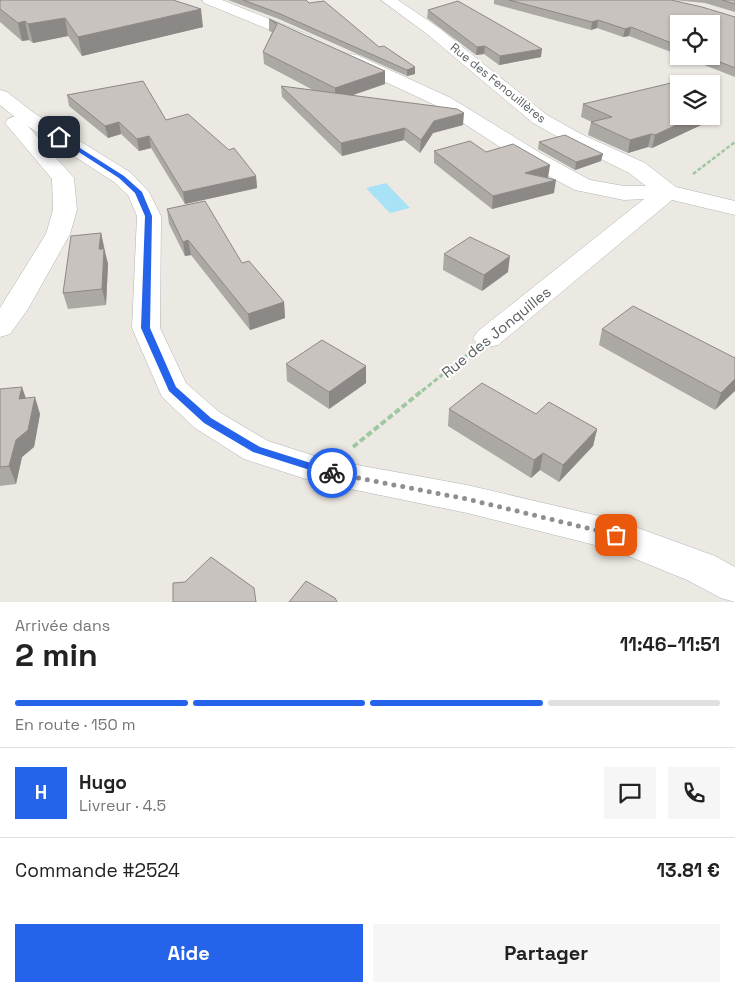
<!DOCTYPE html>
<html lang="fr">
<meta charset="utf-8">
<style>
:root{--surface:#fff;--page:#f6f6f6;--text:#222;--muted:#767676;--line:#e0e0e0;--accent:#2563eb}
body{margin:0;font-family:"Space Grotesk",sans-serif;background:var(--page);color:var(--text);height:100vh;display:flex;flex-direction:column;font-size:19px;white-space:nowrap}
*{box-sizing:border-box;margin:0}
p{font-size:16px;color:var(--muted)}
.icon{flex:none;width:28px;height:28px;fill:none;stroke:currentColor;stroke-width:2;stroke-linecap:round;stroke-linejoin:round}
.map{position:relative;height:602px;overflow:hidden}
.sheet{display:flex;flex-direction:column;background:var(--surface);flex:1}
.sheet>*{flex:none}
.fabs{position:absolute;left:670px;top:15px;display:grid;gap:10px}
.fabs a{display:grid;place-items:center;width:50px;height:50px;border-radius:0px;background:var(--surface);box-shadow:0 1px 4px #0004;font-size:25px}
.pin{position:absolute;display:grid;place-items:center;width:42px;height:42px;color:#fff;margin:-21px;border-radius:10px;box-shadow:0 2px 8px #0006}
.courier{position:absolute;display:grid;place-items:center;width:50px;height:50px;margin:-25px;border:4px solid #2563eb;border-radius:50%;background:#fff;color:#222;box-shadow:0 1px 6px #0007}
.overview em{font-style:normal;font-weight:800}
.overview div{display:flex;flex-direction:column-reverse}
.overview{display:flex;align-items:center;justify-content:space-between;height:85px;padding:0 15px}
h1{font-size:32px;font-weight:800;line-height:38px}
.bar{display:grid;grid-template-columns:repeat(4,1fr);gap:8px 5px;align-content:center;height:60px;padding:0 15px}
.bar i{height:6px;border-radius:4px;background:var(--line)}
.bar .active{background:var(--accent)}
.bar p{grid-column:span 4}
.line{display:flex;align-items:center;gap:12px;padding:0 15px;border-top:1px solid var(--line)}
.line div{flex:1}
.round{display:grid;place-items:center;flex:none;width:52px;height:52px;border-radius:0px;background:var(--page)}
.cta{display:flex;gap:10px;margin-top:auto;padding:10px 15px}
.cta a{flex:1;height:58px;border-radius:0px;background:var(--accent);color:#fff;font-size:20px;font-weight:800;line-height:58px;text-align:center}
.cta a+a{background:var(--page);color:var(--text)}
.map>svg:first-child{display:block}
.water{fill:#a7e2f7}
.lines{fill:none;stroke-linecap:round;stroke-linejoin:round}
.minor-casing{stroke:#b0b4b7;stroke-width:1}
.tertiary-casing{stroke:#b0b4b7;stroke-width:1}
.path-far2{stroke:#9ec7a2;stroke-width:2.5;stroke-dasharray:4 2;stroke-linecap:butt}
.path-far1{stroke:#9ec7a2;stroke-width:3;stroke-dasharray:5 2.5;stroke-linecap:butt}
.path{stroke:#9ec7a2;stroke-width:4;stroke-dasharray:6 3;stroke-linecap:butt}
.minor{fill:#fff;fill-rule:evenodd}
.tertiary{fill:#fff;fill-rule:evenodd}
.wall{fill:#aca8a4}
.shaded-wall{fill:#8c8886}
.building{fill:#c8c3bf;stroke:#8c8886}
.route{fill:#2563eb}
.done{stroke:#8e8f8f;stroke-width:5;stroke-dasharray:0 9}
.labels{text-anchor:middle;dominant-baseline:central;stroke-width:4;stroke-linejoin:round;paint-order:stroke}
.far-street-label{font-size:12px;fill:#5b5f62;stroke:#fff}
.street-label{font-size:15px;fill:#5b5f62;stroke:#fff}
</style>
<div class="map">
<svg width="735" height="602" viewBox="0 0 735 602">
<rect width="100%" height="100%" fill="#ece8e2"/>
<!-- water -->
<path class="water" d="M386,183l24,25 -20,5 -24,-25z"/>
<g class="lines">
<!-- minor casing -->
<g class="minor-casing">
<g id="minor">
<path d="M202,0h20l87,35 2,3 -2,3h-12l-93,-38z"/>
<path d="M381,0h17l41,28 108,87 34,19 64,29 31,24 59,14v14l-63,-15 -174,145 -10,2 -10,-2 -5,-7 5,-7 166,-132 -20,1 -49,-10 -49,-26 -89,-58 -92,-43 -3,-4 3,-4 6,-1 6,1 94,43 91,56 48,26 34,6h22l-17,-13 -62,-31 -34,-19 -106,-89z"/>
<path d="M27,111l7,2 3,4 -10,8 47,53 3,32 -7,24 -42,75 -18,25 -10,3v-29l46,-74 7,-24 -1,-31 -47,-56 3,-4z"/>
</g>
</g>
<!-- tertiary casing -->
<g class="tertiary-casing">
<path id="tertiary" d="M0,90l7,2 27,21 96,59 19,20 12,24 -1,112 26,55 33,29 49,29 56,18 143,26 149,35 99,36 20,11v35l-14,-4 -34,-18 -76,-31 -144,-36 -155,-32 -68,-22 -49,-31 -33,-31 -30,-69 5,-112 -9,-21 -14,-13 -94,-61 -20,-16z"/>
</g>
<!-- path-far2 -->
<path class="path-far2" d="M693,174l42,-32"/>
<!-- path-far1 -->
<path class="path-far1" d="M422,391l45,-36"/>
<!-- path -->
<path class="path" d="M353,447l70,-57"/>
<!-- minor -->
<use href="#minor" class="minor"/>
<!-- tertiary -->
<use href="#tertiary" class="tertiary"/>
</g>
<!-- wall -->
<g class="wall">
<path d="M0,0l203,27 -121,29 -14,-20 -35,7 -4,-3 -7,1 -22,-19z"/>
<path d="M228,0h78l3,3 70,44 36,20v7l-8,2 -128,-57z"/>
<path d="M494,0h177l64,17v60l-54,-21h30l-32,-32v31l-50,-19 -6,1 -26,-9 -6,2 -97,-26z"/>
<path d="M673,0h62v12l-30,-9z"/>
<path d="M428,10l113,47 -42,8 -15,-11 -8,1 -49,-37z"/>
<path d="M269,19l116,65 -32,11 110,30 -30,8 -13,20 -16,-13 -62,16 -60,-59 -1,-11 32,4 -49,-26 -1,-12 9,-20 -3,-1z"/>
<path d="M67,95l99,25 90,56 1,12 -72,16 -34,-56 -12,3 -18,-17 -13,4 -39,-32z"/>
<path d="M583,104l134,3 -3,12 -62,29 -4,-1 -20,6 -40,-18 3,-13h1l-11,-5z"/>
<path d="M539,142l62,19 -26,9 -37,-21z"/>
<path d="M434,151l52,1 68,41 -62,16 -58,-46z"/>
<path d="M167,209l75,54 42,39 1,16 -35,12 -59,-75 -6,1 -16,-32z"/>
<path d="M101,233l7,31 -2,41 -38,4 -5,-16z"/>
<path d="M444,254l64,18 -26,19 -39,-21z"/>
<path d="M602,329l133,29 -20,52 -116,-65z"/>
<path d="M286,364l80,2v17l-37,26 -42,-28z"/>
<path d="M0,389l26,9 14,16 -6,33 -12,10 -6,27 -16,2z"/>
<path d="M449,409l87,5 61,15 -4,17 -34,36 -19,-12 -9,8 -83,-52z"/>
</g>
<!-- shaded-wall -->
<g class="shaded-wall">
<path d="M201,9l2,18 -121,29 -4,-19z"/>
<path d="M65,18l3,18 -35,7 -5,-19z"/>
<path d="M598,20l-1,8 -6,2 1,-8z"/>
<path d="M25,21l4,19 -7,1 -4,-18z"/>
<path d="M631,27l-2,9 -6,1 2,-8z"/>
<path d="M485,46l-1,8 -8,1 1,-8z"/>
<path d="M542,49l-1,8 -42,8 1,-9z"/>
<path d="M415,67v7l-8,2v-6z"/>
<path d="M385,71v13l-50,17v-13z"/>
<path d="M717,107l-3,12 -62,29 3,-13 41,-19h15v-7z"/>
<path d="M464,113l-1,12 -30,8 -13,20 1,-13 13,-19z"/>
<path d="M119,122l2,12 -13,4 -3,-12z"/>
<path d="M405,128l-1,12 -62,16 -1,-13z"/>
<path d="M651,134l-3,13 -20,6 2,-13z"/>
<path d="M149,136l2,12 -12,3 -2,-12z"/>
<path d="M603,154l-2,7 -26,9 1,-8z"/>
<path d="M550,165l-2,13 -23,-5z"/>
<path d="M256,176l1,12 -72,16 -2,-12z"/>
<path d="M556,180l-2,13 -62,16 1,-13z"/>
<path d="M101,233l3,15 -1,17 -4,-16z"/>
<path d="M188,240l3,15 -6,1 -2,-14z"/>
<path d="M104,249l4,15 -2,41 -4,-16z"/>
<path d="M510,256l-2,16 -26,19 2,-16z"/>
<path d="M284,302l1,16 -35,12 -2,-16z"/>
<path d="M366,366v17l-37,26v-17z"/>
<path d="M735,379v12l-20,19 6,-17z"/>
<path d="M22,387l6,17 -9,-5z"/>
<path d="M35,397l5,17 -6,33 -12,10 -6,27 -7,-18 7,-26z"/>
<path d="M597,429l-4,17 -34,36 4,-17z"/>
<path d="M543,453l-3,17 -9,8 3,-18z"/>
</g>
<!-- building -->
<g class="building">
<path d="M0,0h173l28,9 -123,28 -13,-19 -37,6 -3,-3 -7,2 -18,-14z"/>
<path d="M243,0h63l3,3 15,-2 55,46 5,-1 31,21 -8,3 -129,-57z"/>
<path d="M509,0h162l31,7 33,10v51l-30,-12h6v-32h-32v22l-48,-19 -6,2 -27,-9 -6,2z"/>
<path d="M722,0h13v4z"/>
<path d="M458,1l84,48 -42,7 -15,-10 -8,1 -49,-37z"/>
<path d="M269,19l116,52 -50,17 -72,-36 14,-28z"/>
<path d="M143,81l23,39 22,-6 41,36 5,-2 22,28 -73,16 -34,-56 -12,3 -18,-17 -14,4 -38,-31z"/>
<path d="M671,83l8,4v29h17l-41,19 -4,-1 -21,6 -39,-18 21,-5 -29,-13z"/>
<path d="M281,86l176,23 7,4 -30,8 -13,19 -16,-12 -64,15z"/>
<path d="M711,104l6,3 -6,2z"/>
<path d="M565,135l38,19 -27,8 -37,-20z"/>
<path d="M470,141l16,11 27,-8 37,21 -25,8 31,7 -63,16 -59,-45z"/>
<path d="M205,201l37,62 7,-2 35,41 -36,12 -60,-74 -5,2 -16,-33z"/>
<path d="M101,233l-2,16h5l-2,40 -39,4 8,-57z"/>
<path d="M470,237l40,19 -26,19 -40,-21z"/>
<path d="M633,306l102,52v21l-14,14 -119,-64z"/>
<path d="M322,340l44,26 -37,26 -43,-28z"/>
<path d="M482,383l54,31 13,-12 48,27 -34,36 -20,-12 -9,7 -85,-51z"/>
<path d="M22,387l-3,12 16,-2 -7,33 -12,10 -7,26 -9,1v-78z"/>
<path d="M211,557l43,31 2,14h-83v-19l12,-1z"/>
<path d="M306,581l29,17 2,4h-48z"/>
</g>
<!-- route -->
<path class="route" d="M57,136h4l63,40 18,16 10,24 -2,112 26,59 35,31 49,29 76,24 2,2 -2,3 -4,1 -79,-25 -49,-29 -35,-32 -28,-63 4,-112 -10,-23 -16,-15 -62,-40z"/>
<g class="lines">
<!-- done -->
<path class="done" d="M332,473l135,26 149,36"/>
</g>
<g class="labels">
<!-- far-street labels -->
<g class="far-street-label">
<text transform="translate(498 83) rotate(39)">Rue des Fenouillères</text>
</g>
<!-- street labels -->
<g class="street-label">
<text transform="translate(496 332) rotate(-39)">Rue des Jonquilles</text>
</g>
</g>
</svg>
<div class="fabs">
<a><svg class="icon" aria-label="locate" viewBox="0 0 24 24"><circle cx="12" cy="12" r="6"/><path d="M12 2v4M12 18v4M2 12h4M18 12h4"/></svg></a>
<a><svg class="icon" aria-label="layers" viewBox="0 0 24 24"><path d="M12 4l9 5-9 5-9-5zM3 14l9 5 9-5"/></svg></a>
</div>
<div class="pin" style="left:616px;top:535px;background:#ea580c"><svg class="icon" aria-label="bag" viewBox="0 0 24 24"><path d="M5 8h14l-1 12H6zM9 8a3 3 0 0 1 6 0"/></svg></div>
<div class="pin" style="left:59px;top:137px;background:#1f2937"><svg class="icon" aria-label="home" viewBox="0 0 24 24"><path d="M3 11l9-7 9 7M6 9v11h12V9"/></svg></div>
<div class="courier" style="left:332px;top:473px"><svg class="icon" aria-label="bike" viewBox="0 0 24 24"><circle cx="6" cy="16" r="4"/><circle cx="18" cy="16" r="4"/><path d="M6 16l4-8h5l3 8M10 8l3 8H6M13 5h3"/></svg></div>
</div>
<section class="sheet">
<div class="overview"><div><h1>2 min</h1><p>Arrivée dans</p></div><em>11:46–11:51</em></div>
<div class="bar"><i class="active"></i><i class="active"></i><i class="active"></i><i></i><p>En route · 150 m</p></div>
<div class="line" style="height:90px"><b class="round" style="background:var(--accent);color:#fff">H</b><div><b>Hugo</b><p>Livreur · 4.5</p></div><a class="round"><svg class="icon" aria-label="chat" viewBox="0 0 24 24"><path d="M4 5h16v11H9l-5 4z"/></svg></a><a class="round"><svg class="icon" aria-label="phone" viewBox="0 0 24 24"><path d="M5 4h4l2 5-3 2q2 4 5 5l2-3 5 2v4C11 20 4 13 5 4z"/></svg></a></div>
<div class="line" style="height:65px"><div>Commande #2524</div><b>13.81 €</b></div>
<div class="cta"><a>Aide</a><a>Partager</a></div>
</section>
